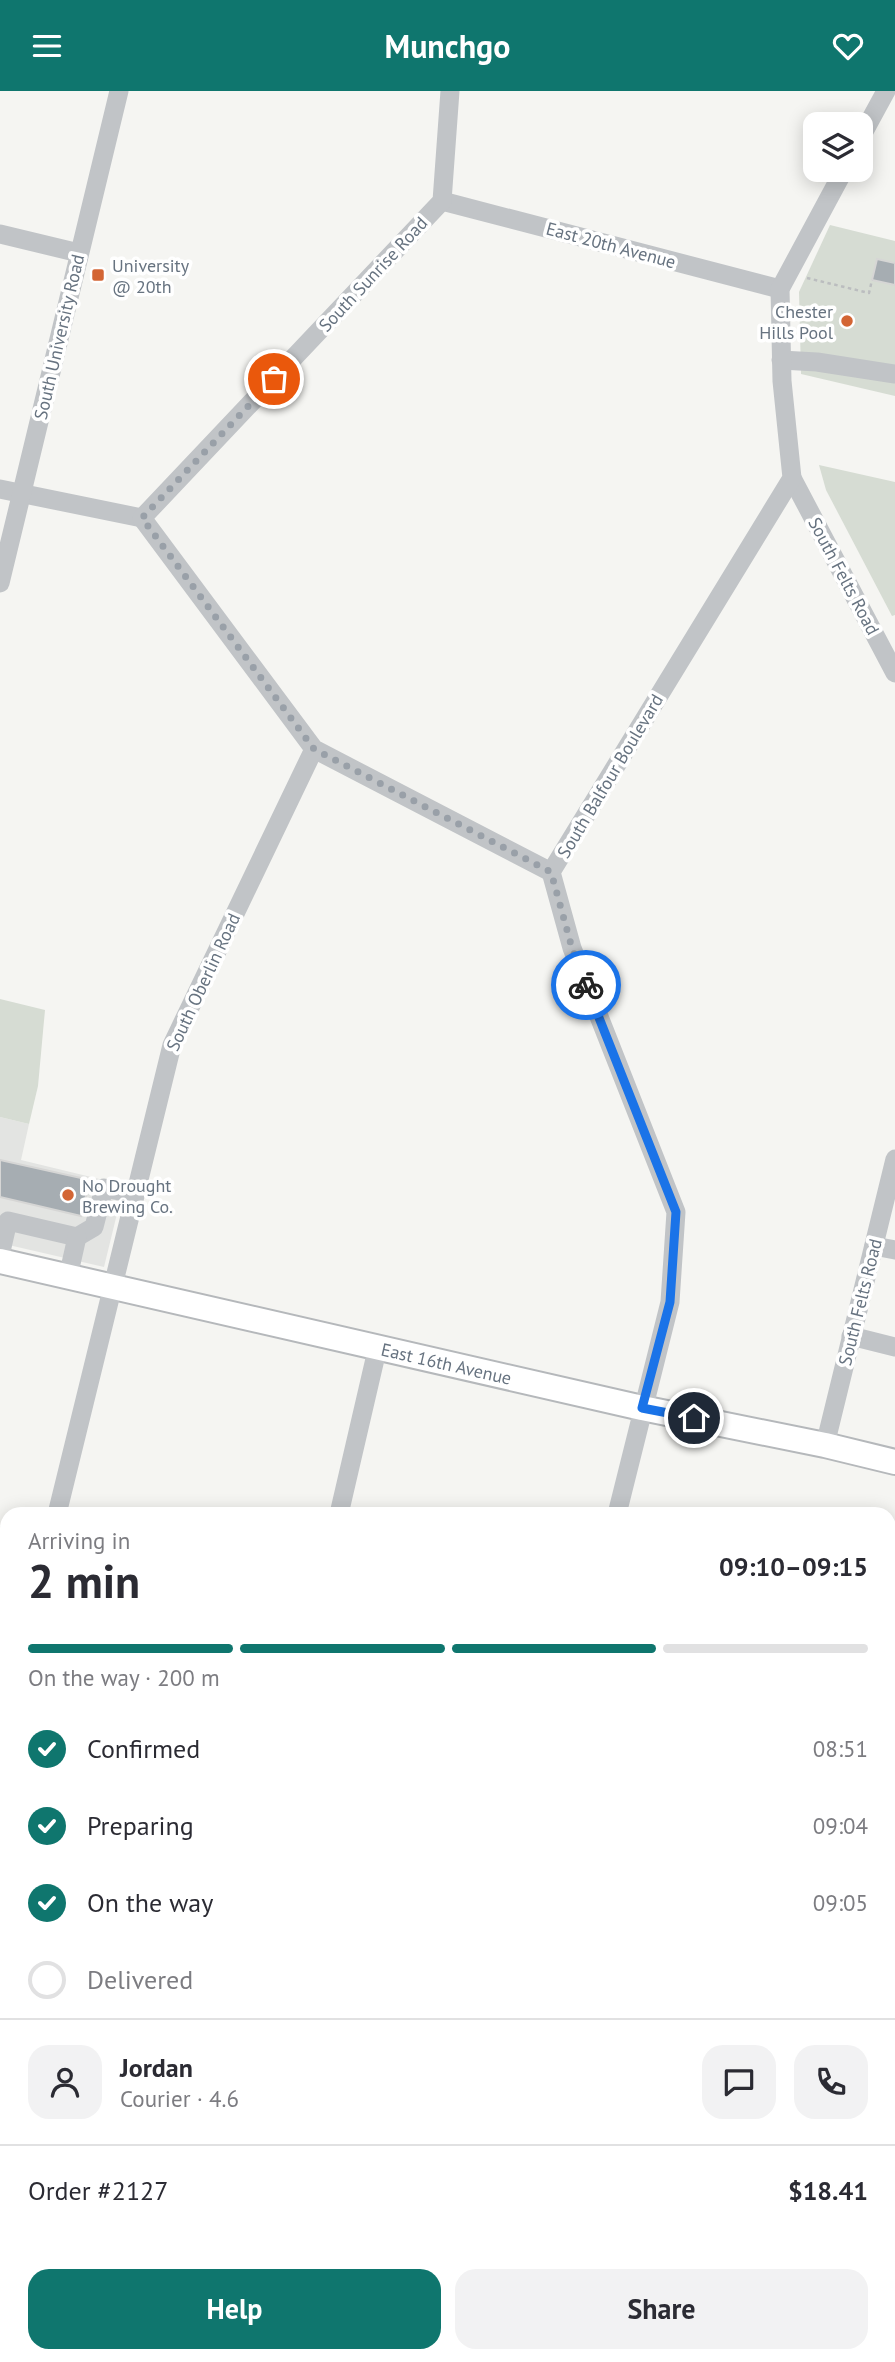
<!DOCTYPE html>
<meta charset="utf-8">
<style>
:root{--surface:#fff;--page:#f2f2f3;--text:#2b2b33;--muted:#7c7c81;--line:#e1e1e2;--accent:#0f766e}
body{margin:0;font-family:"PT Sans",sans-serif;background:var(--page);color:var(--text);height:100vh;display:flex;flex-direction:column;font-size:26px;white-space:nowrap}
*{box-sizing:border-box;margin:0}
p{font-size:23px;color:var(--muted)}
.icon{flex:none;width:38px;height:38px;fill:none;stroke:currentColor;stroke-width:2;stroke-linecap:round;stroke-linejoin:round}
.map{position:relative;flex:1;overflow:hidden}
.details{position:absolute;left:0px;top:1416px;width:896px;height:856px;display:flex;flex-direction:column;background:var(--surface);border-radius:21px 21px 0 0;box-shadow:0 4px 18px #0003}
.details>*{flex:none}
.tools{position:absolute;left:803px;top:21px;display:grid;gap:14px}
.tools a{display:grid;place-items:center;width:70px;height:70px;border-radius:14px;background:var(--surface);box-shadow:0 4px 18px #0003;font-size:35px}
.pin{position:absolute;display:grid;place-items:center;width:60px;height:60px;color:#fff;margin:-30px;border:4px solid #fff;border-radius:50%;box-shadow:0 2px 7px #0007}
.courier{position:absolute;display:grid;place-items:center;width:70px;height:70px;margin:-35px;border:5px solid #1a73e8;border-radius:50%;background:#fff;color:#222;box-shadow:0 2px 9px #0007}
.summary em{font-style:normal;font-weight:700}
.summary div{display:flex;flex-direction:column-reverse}
.summary{display:flex;align-items:center;justify-content:space-between;height:119px;padding:0 28px}
h1{font-size:46px;font-weight:700;line-height:52px}
.bar{display:grid;grid-template-columns:repeat(4,1fr);gap:10px 7px;align-content:center;height:84px;padding:0 28px}
.bar i{height:9px;border-radius:5px;background:var(--line)}
.bar .active{background:var(--accent)}
.bar p{grid-column:span 4}
.line{display:flex;align-items:center;gap:18px;padding:0 28px;border-top:2px solid var(--line)}
.line div{flex:1}
.round{display:grid;place-items:center;flex:none;width:74px;height:74px;border-radius:21px;background:var(--page)}
ol{padding:0 28px;list-style:none}
li{display:flex;align-items:center;gap:21px;height:77px}
li p{margin-inline-start:auto}
li .icon{padding:7px;border-radius:50%;background:var(--accent);color:#fff;stroke-width:4}
li:last-child{color:var(--muted)}
li i{width:38px;height:38px;border:4px solid var(--line);border-radius:50%}
.action{display:flex;gap:14px;margin-top:auto;padding:14px 28px}
.action a{flex:1;height:80px;border-radius:21px;background:var(--accent);color:#fff;font-size:28px;font-weight:700;line-height:80px;text-align:center}
.action a+a{background:var(--page);color:var(--text)}
header{display:flex;justify-content:space-between;align-items:center;height:91px;padding:0 28px;background:var(--accent);color:#fff;font-size:32px;font-weight:700}
.map>svg:first-child{display:block}
.built{fill:#e3e4e2}
.green{fill:#d6dcd3}
.building{fill:#a6adb2;stroke:#d6d6d5;stroke-width:2}
.lines{fill:none;stroke-linecap:round;stroke-linejoin:round}
.major-casing{stroke:#b5b8bb;stroke-width:28}
.path{stroke:#bbbdbf;stroke-width:2.5;stroke-dasharray:3.5 3.5;stroke-linecap:butt}
.minor{stroke:#c1c4c7;stroke-width:19}
.major{stroke:#fff;stroke-width:24}
.done{stroke:#99a0a8;stroke-width:7;stroke-dasharray:0 12.6}
.route{stroke:#1a73e8;stroke-width:9}
.poi-dot{fill:#d36534;stroke:#fff;stroke-width:2.5}
.labels{text-anchor:middle;dominant-baseline:central;stroke-width:7;stroke-linejoin:round;paint-order:stroke}
.street-label{font-size:18px;fill:#677380;stroke:#fff}
.poi-label{font-size:18px;fill:#677380;stroke:#fff;text-anchor:start}
</style>
<header><svg class="icon" aria-label="menu" viewBox="0 0 24 24"><path d="M4 6h16M4 12h16M4 18h16"/></svg>Munchgo<svg class="icon" aria-label="heart" viewBox="0 0 24 24"><path d="M12 20l-8-8c-3-5 5-10 8-4 3-6 11-1 8 4z"/></svg></header>
<div class="map">
<svg width="895" height="2271" viewBox="0 0 895 2271">
<rect width="100%" height="100%" fill="#f5f5f2"/>
<!-- built -->
<g class="built">
<path d="M0,1026l29,7 -8,36 103,25 -20,82 -104,-24z"/>
<path d="M889,2237l6,2v32h-732l2,-7h724z"/>
</g>
<!-- green -->
<g class="green">
<path d="M830,134l65,16v155l-94,-22 -2,-82z"/>
<path d="M819,374l76,17v133l-3,1 -66,-126z"/>
<path d="M0,908l45,11 -7,76 -9,38 -29,-7z"/>
<path d="M666,2264l62,1 28,6h-92z"/>
<path d="M214,2265h56l10,6h-67z"/>
<path d="M870,2265l25,6h-90l-28,-6z"/>
</g>
<!-- building -->
<g class="building">
<path d="M877,168l18,4v22l-23,-5z"/>
<path d="M0,1069l90,20 -9,36 -81,-19z"/>
</g>
<g class="lines">
<!-- major casing -->
<g class="major-casing">
<g id="major">
<path id="s1" d="M0,1170l642,147 183,37 70,17"/>
</g>
</g>
<!-- path -->
<path class="path" d="M807,187l62,15 3,-13"/>
<!-- minor -->
<g class="minor">
<path d="M861,46l25,-46"/>
<path d="M442,110l338,88"/>
<path d="M0,143l79,19"/>
<path d="M781,269l36,2 78,12"/>
<path d="M792,387l103,195"/>
<path d="M0,398l142,29"/>
<path d="M142,427l172,231 237,123"/>
<path d="M142,427l300,-317 8,-110"/>
<path d="M0,492l119,-492"/>
<path d="M874,1155l21,4"/>
<path d="M0,1165l8,-35 69,16 17,-10 10,-39 31,6"/>
<path d="M68,1186l9,-40"/>
<path d="M851,1245l44,11"/>
<path d="M825,1354l70,-286"/>
<path d="M57,1423l115,-469 142,-296"/>
<path d="M339,1423l39,-168"/>
<path d="M617,1423l53,-212 6,-90 -104,-264 -21,-76 241,-394 -10,-97 -2,-92 64,-119"/>
<path d="M0,1445l7,2"/>
<path d="M889,1656l6,1"/>
<path d="M0,1663l7,-29"/>
<path d="M0,1726l7,1"/>
<path d="M0,1868l7,2"/>
<path d="M889,1877l6,-24"/>
<path d="M889,1934l6,2"/>
<path d="M0,2006l7,1"/>
<path d="M889,2216l6,1"/>
<path d="M139,2271l2,-7"/>
</g>
<!-- major -->
<use href="#major" class="major"/>
</g>
<g class="lines">
<!-- done -->
<path class="done" d="M274,288l-132,139 172,231 237,123 21,76 14,37"/>
<!-- route -->
<path class="route" d="M586,894l90,227 -6,90 -28,106 52,10"/>
</g>
<!-- markers -->
<g class="poi-dot">
<rect x="91" y="177" width="14" height="14" rx="3.5"/>
<circle cx="847" cy="230" r="7"/>
<circle cx="68" cy="1104" r="7"/>
</g>
<g class="labels">
<!-- street labels -->
<g class="street-label">
<text transform="translate(611 154) rotate(15)">East 20th Avenue</text>
<text transform="translate(373 183) rotate(-47)">South Sunrise Road</text>
<text transform="translate(59 246) rotate(-77)">South University Road</text>
<text transform="translate(844 485) rotate(62)">South Felts Road</text>
<text transform="translate(610 685) rotate(-59)">South Balfour Boulevard</text>
<text transform="translate(203 891) rotate(-65)">South Oberlin Road</text>
<text transform="translate(860 1211) rotate(-76)">South Felts Road</text>
<text stroke="none"><textPath href="#s1" startOffset="458">East 16th Avenue</textPath></text>
</g>
<!-- poi labels -->
<g class="poi-label">
<text x="112" y="174">University<tspan x="112" dy="21">@ 20th</tspan></text>
<text x="833" y="220" text-anchor="end">Chester<tspan x="833" dy="21">Hills Pool</tspan></text>
<text x="82" y="1094">No Drought<tspan x="82" dy="21">Brewing Co.</tspan></text>
</g>
</g>
</svg>
<div class="tools">
<a><svg class="icon" aria-label="layers" viewBox="0 0 24 24"><path d="M12 4l9 5-9 5-9-5zM3 14l9 5 9-5"/></svg></a>
</div>
<div class="pin" style="left:274px;top:288px;background:#ea580c"><svg class="icon" aria-label="bag" viewBox="0 0 24 24"><path d="M5 8h14l-1 12H6zM9 8a3 3 0 0 1 6 0"/></svg></div>
<div class="pin" style="left:694px;top:1327px;background:#1f2937"><svg class="icon" aria-label="home" viewBox="0 0 24 24"><path d="M3 11l9-7 9 7M6 9v11h12V9"/></svg></div>
<div class="courier" style="left:586px;top:894px"><svg class="icon" aria-label="bike" viewBox="0 0 24 24"><circle cx="6" cy="16" r="4"/><circle cx="18" cy="16" r="4"/><path d="M6 16l4-8h5l3 8M10 8l3 8H6M13 5h3"/></svg></div>
<section class="details">
<div class="summary"><div><h1>2 min</h1><p>Arriving in</p></div><em>09:10–09:15</em></div>
<div class="bar"><i class="active"></i><i class="active"></i><i class="active"></i><i></i><p>On the way · 200 m</p></div>
<ol>
<li><svg class="icon" aria-label="check" viewBox="0 0 24 24"><path d="M5 12l5 5 9-10"/></svg>Confirmed<p>08:51</p></li>
<li><svg class="icon" aria-label="check" viewBox="0 0 24 24"><path d="M5 12l5 5 9-10"/></svg>Preparing<p>09:04</p></li>
<li><svg class="icon" aria-label="check" viewBox="0 0 24 24"><path d="M5 12l5 5 9-10"/></svg>On the way<p>09:05</p></li>
<li><i></i>Delivered</li>
</ol>
<div class="line" style="height:126px"><a class="round"><svg class="icon" aria-label="person" viewBox="0 0 24 24"><circle cx="12" cy="8" r="4"/><path d="M4 21q1-7 8-7t8 7"/></svg></a><div><b>Jordan</b><p>Courier · 4.6</p></div><a class="round"><svg class="icon" aria-label="chat" viewBox="0 0 24 24"><path d="M4 5h16v11H9l-5 4z"/></svg></a><a class="round"><svg class="icon" aria-label="phone" viewBox="0 0 24 24"><path d="M5 4h4l2 5-3 2q2 4 5 5l2-3 5 2v4C11 20 4 13 5 4z"/></svg></a></div>
<div class="line" style="height:91px"><div>Order #2127</div><b>$18.41</b></div>
<div class="action"><a>Help</a><a>Share</a></div>
</section>
</div>
